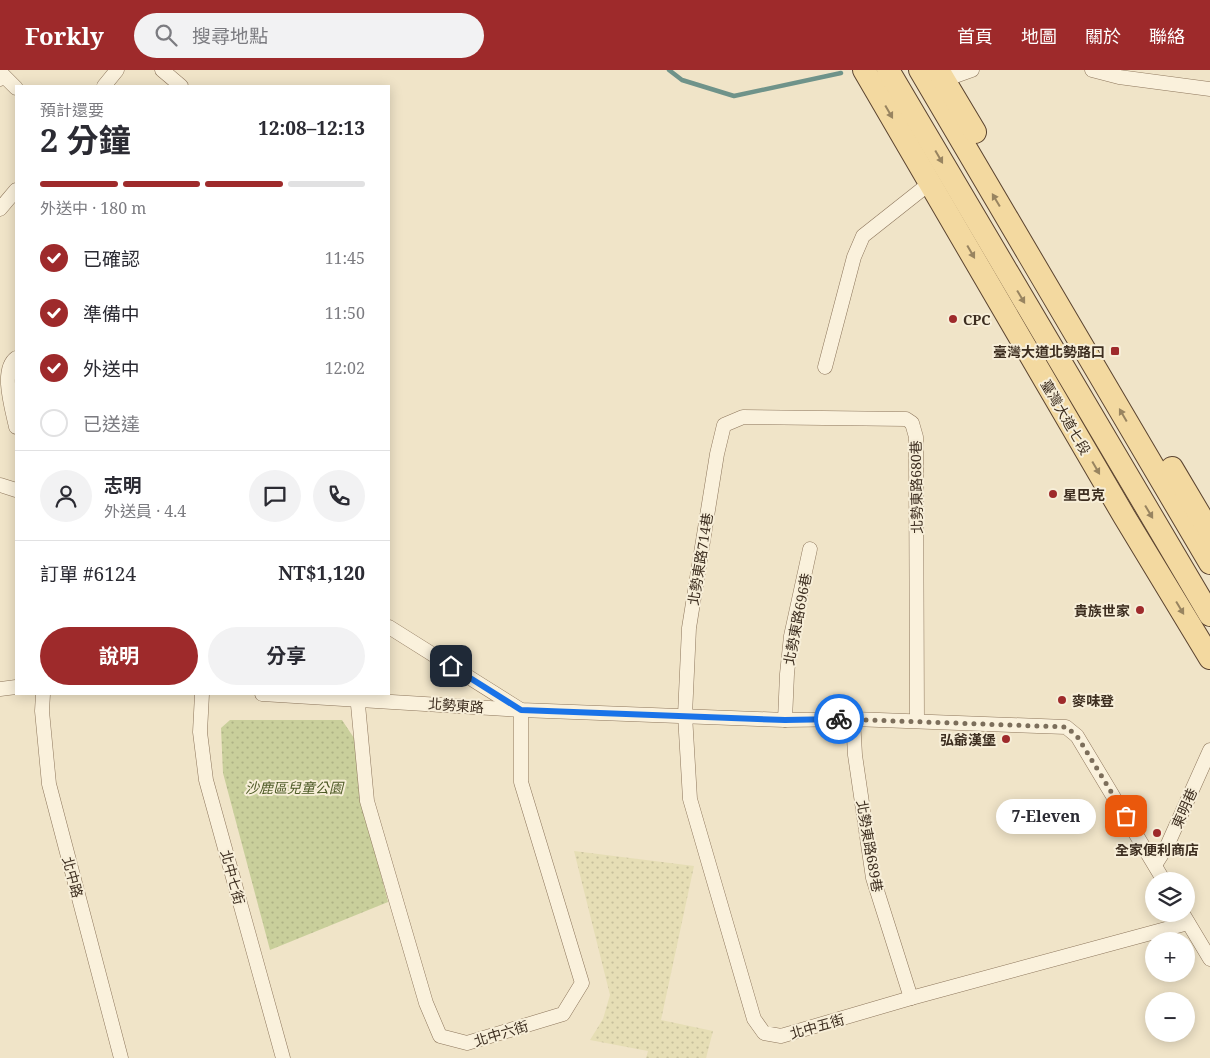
<!DOCTYPE html>
<html lang="zh-TW">
<meta charset="utf-8">
<style>
:root{--surface:#fff;--page:#f2f2f3;--text:#2b2b33;--muted:#7c7c81;--line:#e1e1e2;--accent:#9e2a2b}
body{margin:0;font-family:"Noto Serif","Noto Sans TC",serif;background:var(--page);color:var(--text);height:100vh;display:flex;flex-direction:column;font-size:19px;white-space:nowrap}
*{box-sizing:border-box;margin:0}
p{font-size:16px;color:var(--muted)}
.icon{flex:none;width:28px;height:28px;fill:none;stroke:currentColor;stroke-width:2;stroke-linecap:round;stroke-linejoin:round}
.map{position:relative;flex:1;overflow:hidden}
.drawer{position:absolute;left:15px;top:15px;width:375px;height:610px;display:flex;flex-direction:column;background:var(--surface);border-radius:0px;box-shadow:0 2px 12px #0003}
.drawer>*{flex:none}
.tools{position:absolute;left:1145px;top:802px;display:grid;gap:10px}
.tools a{display:grid;place-items:center;width:50px;height:50px;border-radius:50%;background:var(--surface);box-shadow:0 2px 12px #0003;font-size:25px}
.pin{position:absolute;display:grid;place-items:center;width:42px;height:42px;color:#fff;margin:-21px;border-radius:10px;box-shadow:0 2px 8px #0006}
.courier{position:absolute;display:grid;place-items:center;width:50px;height:50px;margin:-25px;border:4px solid #1a73e8;border-radius:50%;background:#fff;color:#222;box-shadow:0 1px 6px #0007}
.bubble{position:absolute;height:35px;border-radius:18px;background:var(--surface);box-shadow:0 2px 12px #0003;font-size:16px;font-weight:700;line-height:35px;text-align:center}
.headline em{font-style:normal;font-weight:700}
.headline div{display:flex;flex-direction:column-reverse}
.headline{display:flex;align-items:center;justify-content:space-between;height:85px;padding:0 25px}
h1{font-size:32px;font-weight:700;line-height:38px}
.bar{display:grid;grid-template-columns:repeat(4,1fr);gap:8px 5px;align-content:center;height:60px;padding:0 25px}
.bar i{height:6px;border-radius:4px;background:var(--line)}
.bar .current{background:var(--accent)}
.bar p{grid-column:span 4}
.line{display:flex;align-items:center;gap:12px;padding:0 25px;border-top:1px solid var(--line)}
.line div{flex:1}
.round{display:grid;place-items:center;flex:none;width:52px;height:52px;border-radius:26px;background:var(--page)}
ol{padding:0 25px;list-style:none}
li{display:flex;align-items:center;gap:15px;height:55px}
li p{margin-inline-start:auto}
li .icon{padding:5px;border-radius:50%;background:var(--accent);color:#fff;stroke-width:4}
li:last-child{color:var(--muted)}
li i{width:28px;height:28px;border:2px solid var(--line);border-radius:50%}
.primary-button{display:flex;gap:10px;margin-top:auto;padding:10px 25px}
.primary-button a{flex:1;height:58px;border-radius:30px;background:var(--accent);color:#fff;font-size:20px;font-weight:700;line-height:58px;text-align:center}
.primary-button a+a{background:var(--page);color:var(--text)}
header{display:flex;align-items:center;gap:30px;box-sizing:border-box;height:70px;padding:0 25px;background:var(--accent);color:#fff}
header strong{font-size:24px}
nav{display:flex;gap:28px;margin-inline-start:auto;font-size:18px}
.search{width:350px;height:45px;background:var(--page);display:flex;align-items:center;gap:12px;box-sizing:border-box;padding:0 18px;border-radius:28px;color:var(--muted);font-size:19px}
.map>svg:first-child{display:block}
.farmland{fill:url(#farmland-dots)}
.park{fill:url(#park-dots)}
.lines{fill:none;stroke-linecap:round;stroke-linejoin:round}
.stream{stroke:#6f938a;stroke-width:4.5}
.minor-casing{stroke:#8d765c;stroke-width:15}
.primary-casing{stroke:#5b4430;stroke-width:24}
.minor{stroke:#faf1dc;stroke-width:14}
.primary{stroke:#f3d9a0;stroke-width:22}
.oneway{fill:#988460}
.done{stroke:#7c6e5b;stroke-width:5;stroke-dasharray:0 9}
.route{stroke:#1a73e8;stroke-width:6}
.poi-dot{fill:#9e2a2b;stroke:#f7eed8;stroke-width:2}
.labels{text-anchor:middle;dominant-baseline:central;stroke-width:4;stroke-linejoin:round;paint-order:stroke}
.poi-label{font-size:14px;font-weight:bold;fill:#3d2e20;stroke:#f7eed8;text-anchor:start}
.street-label{font-size:14px;fill:#3d2e20;stroke:#f7eed8}
.park-label{font-size:14px;font-style:italic;fill:#4d5a26;stroke:#f7eed8}
</style>
<header>
<strong>Forkly</strong>
<div class="search"><svg class="icon" aria-label="search" viewBox="0 0 24 24"><circle cx="10" cy="10" r="6"/><path d="M15 15l6 6"/></svg>搜尋地點</div>
<nav><a>首頁</a><a>地圖</a><a>關於</a><a>聯絡</a></nav>
</header>
<div class="map">
<svg width="1210" height="988" viewBox="0 0 1210 988">
<defs>
<pattern id="farmland-dots" width="8" height="8" patternUnits="userSpaceOnUse" patternTransform="scale(1.25)"><rect width="8" height="8" fill="#e6deb5"/><path d="M2 2h.1M6 6h.1" fill="none" stroke="#c6bf9b" stroke-width="1.8" stroke-linecap="round"/></pattern>
<pattern id="park-dots" width="8" height="8" patternUnits="userSpaceOnUse" patternTransform="scale(1.25)"><rect width="8" height="8" fill="#c9cf9b"/><path d="M2 2h.1M6 6h.1" fill="none" stroke="#aeb285" stroke-width="1.8" stroke-linecap="round"/></pattern>
</defs>
<rect width="100%" height="100%" fill="#f0e4c8"/>
<!-- farmland -->
<path class="farmland" d="M574,781l120,15 -33,154 52,11 -7,27h-60l2,-7 -58,-11 13,-21 7,-24z"/>
<!-- park -->
<path class="park" d="M230,650h112l12,18 8,64 26,100 -118,48 -47,-177 -2,-45z"/>
<g class="lines">
<!-- stream -->
<path class="stream" d="M669,0l13,10 52,16 107,-23"/>
<!-- minor casing -->
<g class="minor-casing">
<g id="minor">
<path d="M162,0l19,16"/>
<path d="M1092,0l27,7 91,12"/>
<path d="M0,9l3,-4 13,13"/>
<path d="M944,10l28,-10"/>
<path d="M104,16l13,-16"/>
<path d="M0,139l16,-19"/>
<path d="M16,288c-16,12 -4,50 0,69"/>
<path d="M825,297l29,-110 9,-21 67,-53"/>
<path d="M0,415l16,5"/>
<path d="M0,619l16,-2"/>
<path d="M43,624l-1,17 7,73 72,274"/>
<path d="M202,624l-2,38 6,48 77,278"/>
<path d="M262,624l259,16 264,10 68,-1 213,8 11,9 87,145"/>
<path d="M357,624l10,107 59,202 14,33 27,7 96,-29 19,-31 -61,-201v-72l-132,-83"/>
<path d="M853,649l2,36 18,123 38,120"/>
<path d="M785,650l2,-46 4,-38 19,-87"/>
<path d="M917,651l-1,-284 -4,-14 -6,-4 -163,-2 -19,8 -7,29 -28,174 -4,87 5,84 64,220 10,14 17,3 130,-38 277,-75"/>
<path d="M1155,795l12,-19 43,-96"/>
<path d="M1183,844l27,45"/>
</g>
</g>
<!-- primary casing -->
<g class="primary-casing">
<g id="primary">
<path d="M864,0l260,446 86,142"/>
<path d="M888,0l322,545"/>
<path d="M920,0l290,493"/>
<path d="M938,0l37,62"/>
<path d="M1172,398l38,64"/>
</g>
</g>
<!-- minor -->
<use href="#minor" class="minor"/>
<!-- primary -->
<use href="#primary" class="primary"/>
</g>
<!-- one-way arrows -->
<defs><path id="oneway-solid" d="M-6-.8H1V-3.2L6.5 0L1 3.2V.8H-6Z" transform="scale(1.25)"/></defs>
<g class="oneway">
<use href="#oneway-solid" transform="translate(889 42) rotate(60)"/>
<use href="#oneway-solid" transform="translate(939 87) rotate(60)"/>
<use href="#oneway-solid" transform="translate(996 130) rotate(-121)"/>
<use href="#oneway-solid" transform="translate(971 182) rotate(60)"/>
<use href="#oneway-solid" transform="translate(1021 227) rotate(59)"/>
<use href="#oneway-solid" transform="translate(1123 345) rotate(-120)"/>
<use href="#oneway-solid" transform="translate(1096 398) rotate(60)"/>
<use href="#oneway-solid" transform="translate(1149 442) rotate(59)"/>
<use href="#oneway-solid" transform="translate(1180 538) rotate(59)"/>
</g>
<g class="lines">
<!-- done -->
<path class="done" d="M839,649l227,8 11,9 49,80"/>
<!-- route -->
<path class="route" d="M451,596l70,44 264,10 54,-1"/>
</g>
<!-- markers -->
<g class="poi-dot">
<circle cx="953" cy="249" r="5"/>
<rect x="1110" y="276" width="10" height="10" rx="2.5"/>
<circle cx="1053" cy="424" r="5"/>
<circle cx="1140" cy="540" r="5"/>
<circle cx="1062" cy="630" r="5"/>
<circle cx="1006" cy="669" r="5"/>
<circle cx="1157" cy="763" r="5"/>
</g>
<g class="labels">
<!-- poi labels -->
<g class="poi-label">
<text x="963" y="249">CPC</text>
<text x="1105" y="281" text-anchor="end">臺灣大道北勢路口</text>
<text x="1063" y="424">星巴克</text>
<text x="1130" y="540" text-anchor="end">貴族世家</text>
<text x="1072" y="630">麥味登</text>
<text x="996" y="669" text-anchor="end">弘爺漢堡</text>
<text x="1157" y="779" text-anchor="middle">全家便利商店</text>
</g>
<!-- street labels -->
<g class="street-label">
<text transform="translate(1066 347) rotate(60)">臺灣大道七段</text>
<text transform="translate(916 417) rotate(-91)">北勢東路680巷</text>
<text transform="translate(700 489) rotate(-81)">北勢東路714巷</text>
<text transform="translate(797 549) rotate(-79)">北勢東路696巷</text>
<text transform="translate(456 635) rotate(4)">北勢東路</text>
<text transform="translate(1184 738) rotate(-66)">東明巷</text>
<text transform="translate(870 776) rotate(80)">北勢東路689巷</text>
<text transform="translate(73 807) rotate(75)">北中路</text>
<text transform="translate(233 807) rotate(75)">北中七街</text>
<text transform="translate(817 956) rotate(-16)">北中五街</text>
<text transform="translate(501 963) rotate(-17)">北中六街</text>
</g>
<!-- park labels -->
<g class="park-label">
<text x="294" y="717">沙鹿區兒童公園</text>
</g>
</g>
</svg>
<div class="tools">
<a><svg class="icon" aria-label="layers" viewBox="0 0 24 24"><path d="M12 4l9 5-9 5-9-5zM3 14l9 5 9-5"/></svg></a>
<a>+</a>
<a>−</a>
</div>
<div class="pin" style="left:1126px;top:746px;background:#ea580c"><svg class="icon" aria-label="bag" viewBox="0 0 24 24"><path d="M5 8h14l-1 12H6zM9 8a3 3 0 0 1 6 0"/></svg></div>
<div class="pin" style="left:451px;top:596px;background:#1f2937"><svg class="icon" aria-label="home" viewBox="0 0 24 24"><path d="M3 11l9-7 9 7M6 9v11h12V9"/></svg></div>
<div class="courier" style="left:839px;top:649px"><svg class="icon" aria-label="bike" viewBox="0 0 24 24"><circle cx="6" cy="16" r="4"/><circle cx="18" cy="16" r="4"/><path d="M6 16l4-8h5l3 8M10 8l3 8H6M13 5h3"/></svg></div>
<div class="bubble" style="left:996px;top:729px;width:100px">7-Eleven</div>
<section class="drawer">
<div class="headline"><div><h1>2 分鐘</h1><p>預計還要</p></div><em>12:08–12:13</em></div>
<div class="bar"><i class="current"></i><i class="current"></i><i class="current"></i><i></i><p>外送中 · 180 m</p></div>
<ol>
<li><svg class="icon" aria-label="check" viewBox="0 0 24 24"><path d="M5 12l5 5 9-10"/></svg>已確認<p>11:45</p></li>
<li><svg class="icon" aria-label="check" viewBox="0 0 24 24"><path d="M5 12l5 5 9-10"/></svg>準備中<p>11:50</p></li>
<li><svg class="icon" aria-label="check" viewBox="0 0 24 24"><path d="M5 12l5 5 9-10"/></svg>外送中<p>12:02</p></li>
<li><i></i>已送達</li>
</ol>
<div class="line" style="height:90px"><a class="round"><svg class="icon" aria-label="person" viewBox="0 0 24 24"><circle cx="12" cy="8" r="4"/><path d="M4 21q1-7 8-7t8 7"/></svg></a><div><b>志明</b><p>外送員 · 4.4</p></div><a class="round"><svg class="icon" aria-label="chat" viewBox="0 0 24 24"><path d="M4 5h16v11H9l-5 4z"/></svg></a><a class="round"><svg class="icon" aria-label="phone" viewBox="0 0 24 24"><path d="M5 4h4l2 5-3 2q2 4 5 5l2-3 5 2v4C11 20 4 13 5 4z"/></svg></a></div>
<div class="line" style="height:65px"><div>訂單 #6124</div><b>NT$1,120</b></div>
<div class="primary-button"><a>說明</a><a>分享</a></div>
</section>
</div>
